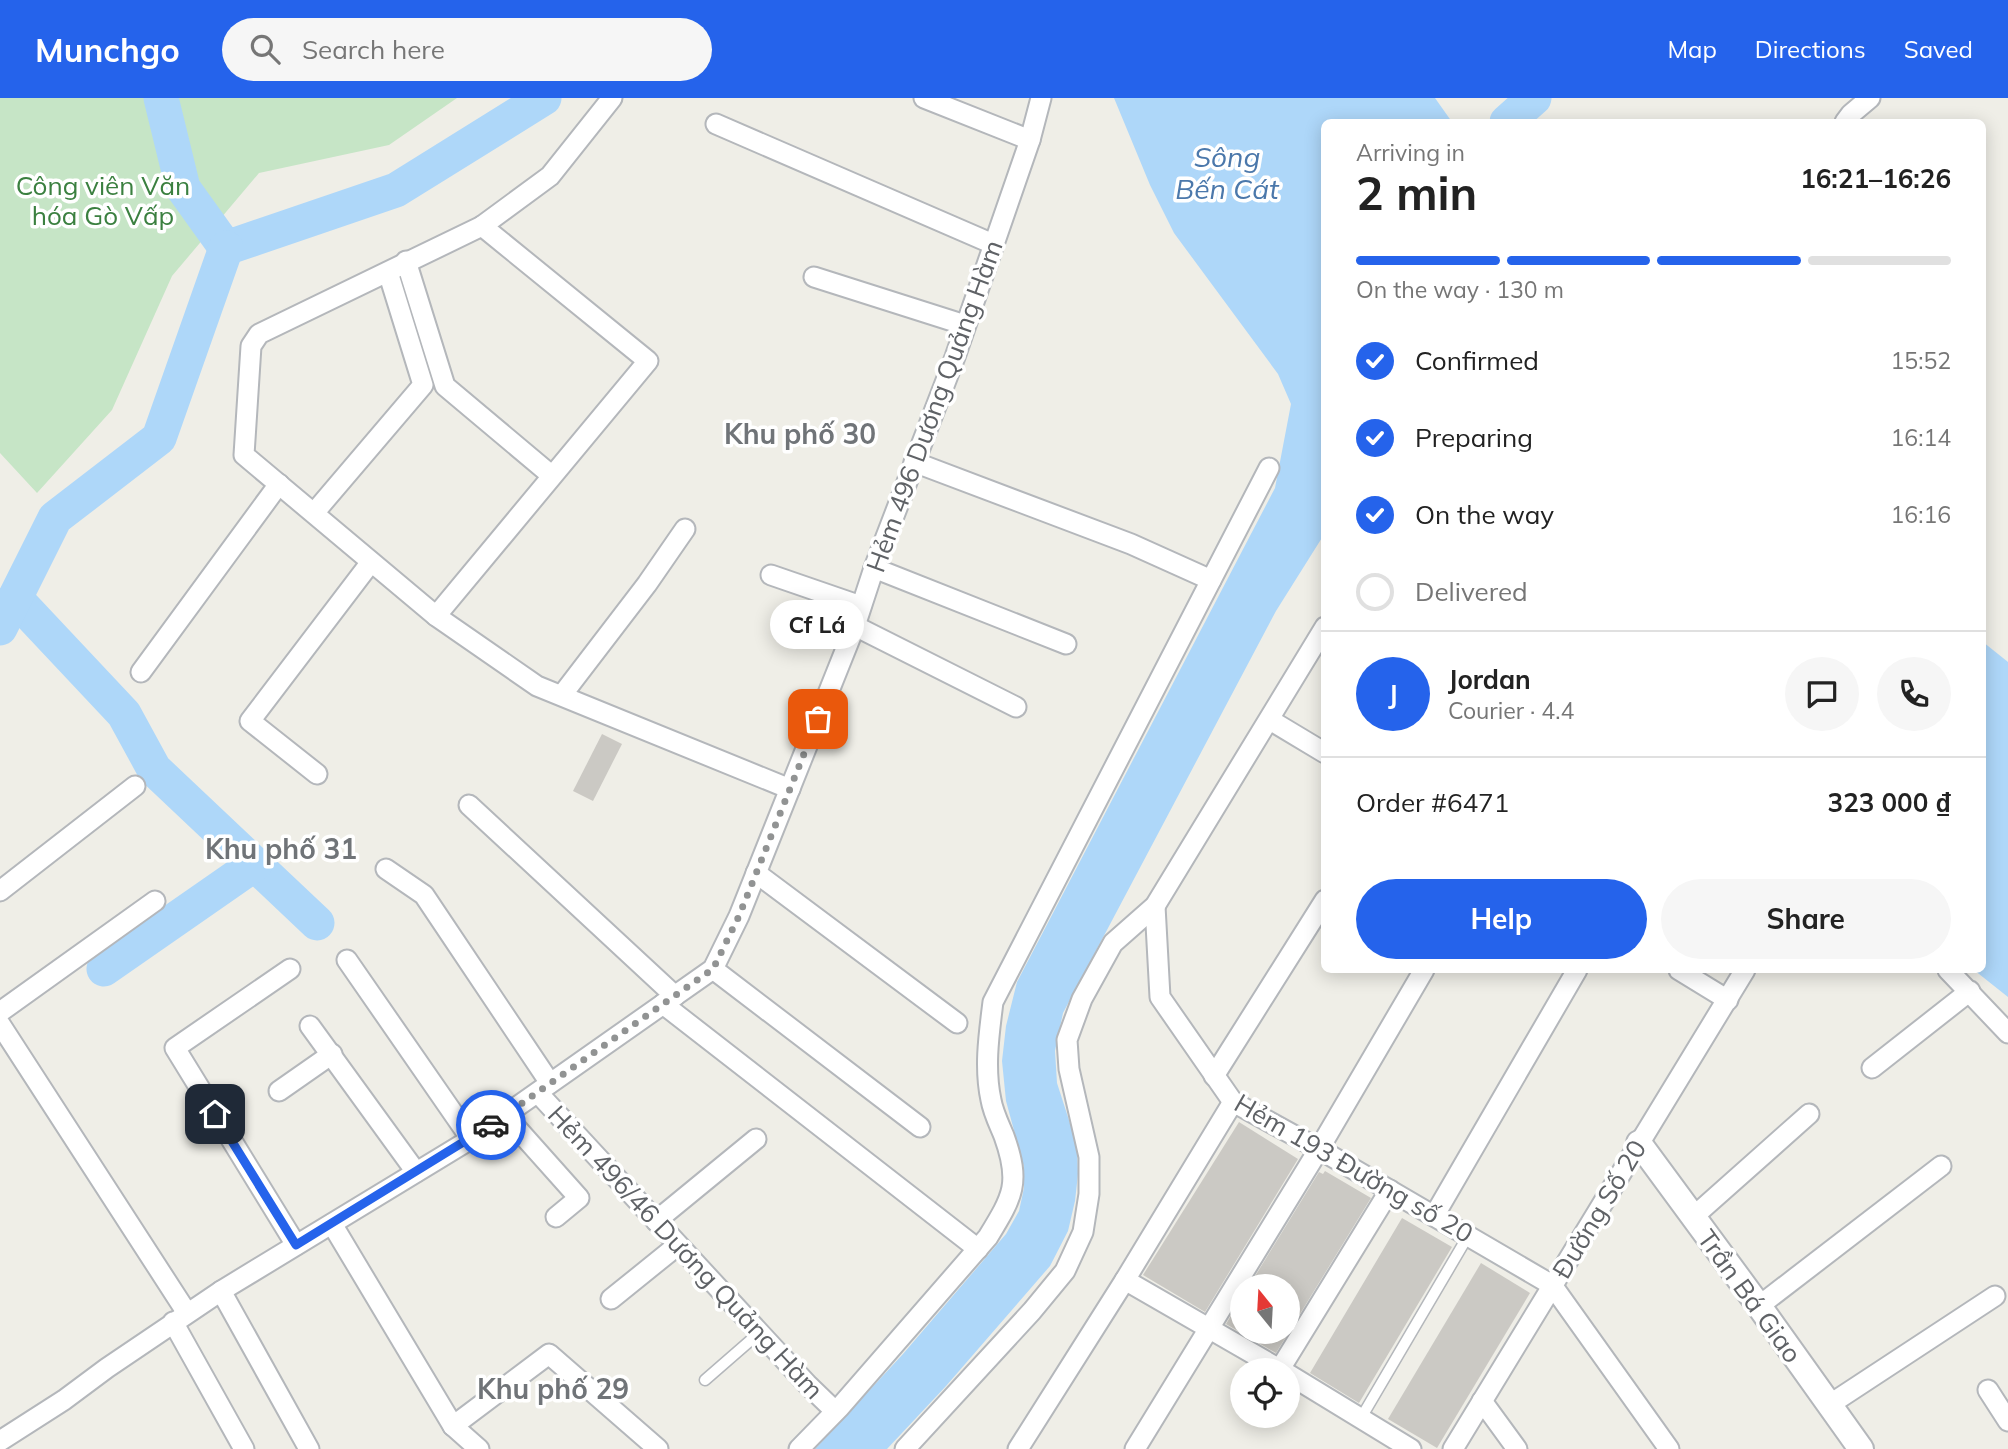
<!DOCTYPE html>
<meta charset="utf-8">
<style>
:root{--surface:#fff;--page:#f6f6f6;--text:#222;--muted:#767676;--line:#e0e0e0;--accent:#2563eb}
body{margin:0;font-family:Mulish,sans-serif;background:var(--page);color:var(--text);height:100vh;display:flex;flex-direction:column;font-size:26px;white-space:nowrap}
*{box-sizing:border-box;margin:0}
p{font-size:23px;color:var(--muted)}
.icon{flex:none;width:38px;height:38px;fill:none;stroke:currentColor;stroke-width:2;stroke-linecap:round;stroke-linejoin:round}
.map{position:relative;flex:1;overflow:hidden}
.side{position:absolute;left:1321px;top:21px;width:665px;height:854px;display:flex;flex-direction:column;background:var(--surface);border-radius:10px;box-shadow:0 4px 18px #0003}
.side>*{flex:none}
.needle{width:46px;rotate:342deg}
.fabs{position:absolute;left:1230px;top:1176px;display:grid;gap:14px}
.fabs a{display:grid;place-items:center;width:70px;height:70px;border-radius:50%;background:var(--surface);box-shadow:0 4px 18px #0003;font-size:35px}
.pin{position:absolute;display:grid;place-items:center;width:60px;height:60px;color:#fff;margin:-30px;border-radius:14px;box-shadow:0 4px 10px #0006}
.courier{position:absolute;display:grid;place-items:center;width:70px;height:70px;margin:-35px;border:5px solid #2563eb;border-radius:50%;background:#fff;color:#222;box-shadow:0 2px 9px #0007}
.bubble{position:absolute;height:49px;border-radius:24px;background:var(--surface);box-shadow:0 4px 18px #0003;font-size:23px;font-weight:700;line-height:49px;text-align:center}
.summary em{font-style:normal;font-weight:700}
.summary div{display:flex;flex-direction:column-reverse}
.summary{display:flex;align-items:center;justify-content:space-between;height:119px;padding:0 35px}
h1{font-size:46px;font-weight:700;line-height:52px}
.bar{display:grid;grid-template-columns:repeat(4,1fr);gap:10px 7px;align-content:center;height:84px;padding:0 35px}
.bar i{height:9px;border-radius:5px;background:var(--line)}
.bar .on{background:var(--accent)}
.bar p{grid-column:span 4}
.line{display:flex;align-items:center;gap:18px;padding:0 35px;border-top:2px solid var(--line)}
.line div{flex:1}
.round{display:grid;place-items:center;flex:none;width:74px;height:74px;border-radius:37px;background:var(--page)}
ol{padding:0 35px;list-style:none}
li{display:flex;align-items:center;gap:21px;height:77px}
li p{margin-inline-start:auto}
li .icon{padding:7px;border-radius:50%;background:var(--accent);color:#fff;stroke-width:4}
li:last-child{color:var(--muted)}
li i{width:38px;height:38px;border:4px solid var(--line);border-radius:50%}
.primary-button{display:flex;gap:14px;margin-top:auto;padding:14px 35px}
.primary-button a{flex:1;height:80px;border-radius:42px;background:var(--accent);color:#fff;font-size:28px;font-weight:700;line-height:80px;text-align:center}
.primary-button a+a{background:var(--page);color:var(--text)}
header{display:flex;align-items:center;gap:42px;box-sizing:border-box;height:98px;padding:0 35px;background:var(--accent);color:#fff}
header strong{font-size:33px}
nav{display:flex;gap:38px;margin-inline-start:auto;font-size:24px}
.search{width:490px;height:63px;background:var(--page);display:flex;align-items:center;gap:18px;box-sizing:border-box;padding:0 24px;border-radius:38px;color:var(--muted);font-size:26px}
.map>svg:first-child{display:block}
.green{fill:#c6e5c6}
.water{fill:#aed7f9}
.lines{fill:none;stroke-linecap:round;stroke-linejoin:round}
.river{stroke:#aed7f9;stroke-width:35}
.building{fill:#cbc9c4}
.service-casing{stroke:#b4b7bb;stroke-width:13}
.minor-casing{stroke:#b4b7bb;stroke-width:23}
.tertiary-casing{stroke:#b4b7bb;stroke-width:28}
.service{stroke:#fff;stroke-width:10}
.minor{stroke:#fff;stroke-width:19}
.tertiary{stroke:#fff;stroke-width:24}
.done{stroke:#919393;stroke-width:7;stroke-dasharray:0 12.6}
.route{stroke:#2563eb;stroke-width:9}
.labels{text-anchor:middle;dominant-baseline:central;stroke-width:7;stroke-linejoin:round;paint-order:stroke}
.park-label{font-size:26px;fill:#3b8040;stroke:#fff}
.street-label{font-size:26px;fill:#5f6266;stroke:#fff}
.water-label{font-size:28px;font-style:italic;fill:#4b78ab;stroke:#fff}
.neighbourhood-label{font-size:28px;font-weight:bold;fill:#707478;stroke:#fff}
</style>
<header>
<strong>Munchgo</strong>
<div class="search"><svg class="icon" aria-label="search" viewBox="0 0 24 24"><circle cx="10" cy="10" r="6"/><path d="M15 15l6 6"/></svg>Search here</div>
<nav><a>Map</a><a>Directions</a><a>Saved</a></nav>
</header>
<div class="map">
<svg width="2008" height="1351" viewBox="0 0 2008 1351">
<rect width="100%" height="100%" fill="#efeee7"/>
<!-- green -->
<path class="green" d="M0,0h457l-68,47 -130,28 -87,103 -60,134 -75,83 -37,-40z"/>
<!-- water -->
<g class="water">
<path d="M1114,0h321l17,24h-127v411l-49,78 -213,402 -8,38 2,32 20,62 1,29 -3,27 -7,30 -18,35 -104,120 -59,63h-72l88,-95 103,-120 13,-23 5,-23v-21l-18,-66 -4,-40 4,-35 11,-44 258,-494 16,-84 -13,-30 -104,-141 -24,-48z"/>
<path d="M1983,544l25,20v335l-34,-27h9z"/>
</g>
<g class="lines">
<!-- river -->
<g class="river">
<path d="M161,0l22,90 43,60 170,-58 148,-92"/>
<path d="M1507,24l27,-24"/>
<path d="M15,500l109,116 30,55 163,154"/>
<path d="M0,530l55,-110 104,-80 67,-190"/>
<path d="M104,871l151,-105"/>
</g>
</g>
<!-- building -->
<g class="building">
<path d="M602,636l20,10 -29,57 -20,-10z"/>
<path d="M1239,1024l59,37 -93,153 -62,-37z"/>
<path d="M1325,1073l46,27 -95,155 -50,-29 16,-27v35h46v-46h-39l70,-114 4,2z"/>
<path d="M1402,1120l50,29 -93,156 -49,-30z"/>
<path d="M1481,1165l49,30 -93,155 -49,-29z"/>
</g>
<g class="lines">
<!-- service casing -->
<g class="service-casing">
<g id="service">
<path d="M705,1282l54,-47"/>
<path d="M1361,1320l107,-182"/>
</g>
</g>
<!-- minor casing -->
<g class="minor-casing">
<g id="minor">
<path d="M612,0l-62,78 -68,50 -223,108 -8,12 -7,109 192,161 101,70 253,103"/>
<path d="M924,0l106,42"/>
<path d="M1845,24l6,-8 19,-16"/>
<path d="M716,26l277,120"/>
<path d="M406,163l39,125 106,89"/>
<path d="M814,179l151,48"/>
<path d="M914,364l217,82 80,36"/>
<path d="M314,415l109,-128 -35,-113"/>
<path d="M874,470l192,76"/>
<path d="M771,477l90,31"/>
<path d="M436,518l212,-255 -166,-135"/>
<path d="M855,528l161,81"/>
<path d="M141,574l138,-188"/>
<path d="M562,597l85,-111 38,-55"/>
<path d="M1270,622l55,33"/>
<path d="M317,676l-67,-53 121,-159"/>
<path d="M469,707l206,191"/>
<path d="M386,771l38,26 126,188"/>
<path d="M756,775l201,150"/>
<path d="M0,793l135,-105"/>
<path d="M1155,808l5,91 73,105 86,47 233,136 117,164"/>
<path d="M347,862l124,179"/>
<path d="M290,871l-115,79 121,197"/>
<path d="M713,871l207,158"/>
<path d="M1679,872l49,30"/>
<path d="M1948,872l60,63"/>
<path d="M663,906l315,245"/>
<path d="M0,914l155,-111"/>
<path d="M0,926l187,289"/>
<path d="M310,928l106,146"/>
<path d="M1872,970l98,-77"/>
<path d="M1214,978l111,-176"/>
<path d="M279,993l53,-37"/>
<path d="M538,995l269,291 28,27"/>
<path d="M505,1017l74,83 -23,19"/>
<path d="M1434,1118l143,-246"/>
<path d="M1692,1120l117,-104"/>
<path d="M656,1123l100,-82"/>
<path d="M332,1126l121,202 26,23"/>
<path d="M1125,1182l156,90"/>
<path d="M221,1193l88,158"/>
<path d="M611,1201l67,-54"/>
<path d="M1759,1208l182,-140"/>
<path d="M173,1224l71,127"/>
<path d="M1280,1271l110,-179"/>
<path d="M1288,1276l123,75"/>
<path d="M1988,1292l20,31"/>
<path d="M1482,1303l35,48"/>
<path d="M1829,1307l166,-109"/>
<path d="M453,1328l96,-72 109,95"/>
<path d="M0,1343l64,-41 43,-32 114,-77 250,-152 242,-170 26,-53 116,-290 19,-58 81,-211 75,-217 11,-42"/>
<path d="M799,1351l41,-42 148,-170c25,-41 33,-54 16,-101 -5,-12 -11,-24 -13,-36 -7,-32 -2,-66 2,-98l276,-534"/>
<path d="M905,1351l127,-138 33,-40 18,-39 6,-38v-37l-20,-88 -2,-29 15,-41 31,-56 42,-37 170,-279"/>
<path d="M1018,1351l107,-169 108,-178"/>
<path d="M1135,1351l184,-300 105,-179"/>
<path d="M1453,1351l292,-479"/>
</g>
</g>
<!-- tertiary casing -->
<g class="tertiary-casing">
<path id="tertiary" d="M1639,1045l120,163 102,143"/>
</g>
<!-- service -->
<use href="#service" class="service"/>
<!-- minor -->
<use href="#minor" class="minor"/>
<!-- tertiary -->
<use href="#tertiary" class="tertiary"/>
</g>
<g class="lines">
<!-- done -->
<path class="done" d="M491,1027l222,-156 26,-53 79,-197"/>
<!-- route -->
<path class="route" d="M215,1016l81,131 195,-120"/>
</g>
<g class="labels">
<!-- park labels -->
<g class="park-label">
<text x="103" y="87">Công viên Văn<tspan x="103" dy="30">hóa Gò Vấp</tspan></text>
</g>
<!-- street labels -->
<g class="street-label">
<text transform="translate(934 308) rotate(-70)">Hẻm 496 Dương Quảng Hàm</text>
<text transform="translate(1354 1070) rotate(30)">Hẻm 193 Đường số 20</text>
<text transform="translate(1599 1111) rotate(-59)">Đường Số 20</text>
<text transform="translate(686 1154) rotate(47)">Hẻm 496/46 Dương Quảng Hàm</text>
<text transform="translate(1750 1198) rotate(54)">Trần Bá Giao</text>
</g>
<!-- water labels -->
<g class="water-label">
<text x="1227" y="58">Sông<tspan x="1227" dy="32">Bến Cát</tspan></text>
</g>
<!-- neighbourhood labels -->
<g class="neighbourhood-label">
<text x="800" y="335">Khu phố 30</text>
<text x="281" y="750">Khu phố 31</text>
<text x="553" y="1290">Khu phố 29</text>
</g>
</g>
</svg>
<div class="fabs">
<a><svg class="needle" viewBox="-14 -14 28 28"><path d="M0-13l5 13h-10z" fill="#e53935"/><path d="M0 13l5-13h-10z" fill="#767676"/></svg></a>
<a><svg class="icon" aria-label="locate" viewBox="0 0 24 24"><circle cx="12" cy="12" r="6"/><path d="M12 2v4M12 18v4M2 12h4M18 12h4"/></svg></a>
</div>
<div class="pin" style="left:818px;top:621px;background:#ea580c"><svg class="icon" aria-label="bag" viewBox="0 0 24 24"><path d="M5 8h14l-1 12H6zM9 8a3 3 0 0 1 6 0"/></svg></div>
<div class="pin" style="left:215px;top:1016px;background:#1f2937"><svg class="icon" aria-label="home" viewBox="0 0 24 24"><path d="M3 11l9-7 9 7M6 9v11h12V9"/></svg></div>
<div class="courier" style="left:491px;top:1027px"><svg class="icon" aria-label="car" viewBox="0 0 24 24"><path d="M5 17H2v-5l4-1 3-4h7l3 4 3 1v5h-3M9 17h6M6 11h13"/><circle cx="7" cy="17" r="2"/><circle cx="17" cy="17" r="2"/></svg></div>
<div class="bubble" style="left:770px;top:502px;width:94px">Cf Lá</div>
<section class="side">
<div class="summary"><div><h1>2 min</h1><p>Arriving in</p></div><em>16:21–16:26</em></div>
<div class="bar"><i class="on"></i><i class="on"></i><i class="on"></i><i></i><p>On the way · 130 m</p></div>
<ol>
<li><svg class="icon" aria-label="check" viewBox="0 0 24 24"><path d="M5 12l5 5 9-10"/></svg>Confirmed<p>15:52</p></li>
<li><svg class="icon" aria-label="check" viewBox="0 0 24 24"><path d="M5 12l5 5 9-10"/></svg>Preparing<p>16:14</p></li>
<li><svg class="icon" aria-label="check" viewBox="0 0 24 24"><path d="M5 12l5 5 9-10"/></svg>On the way<p>16:16</p></li>
<li><i></i>Delivered</li>
</ol>
<div class="line" style="height:126px"><b class="round" style="background:var(--accent);color:#fff">J</b><div><b>Jordan</b><p>Courier · 4.4</p></div><a class="round"><svg class="icon" aria-label="chat" viewBox="0 0 24 24"><path d="M4 5h16v11H9l-5 4z"/></svg></a><a class="round"><svg class="icon" aria-label="phone" viewBox="0 0 24 24"><path d="M5 4h4l2 5-3 2q2 4 5 5l2-3 5 2v4C11 20 4 13 5 4z"/></svg></a></div>
<div class="line" style="height:91px"><div>Order #6471</div><b>323 000 ₫</b></div>
<div class="primary-button"><a>Help</a><a>Share</a></div>
</section>
</div>
